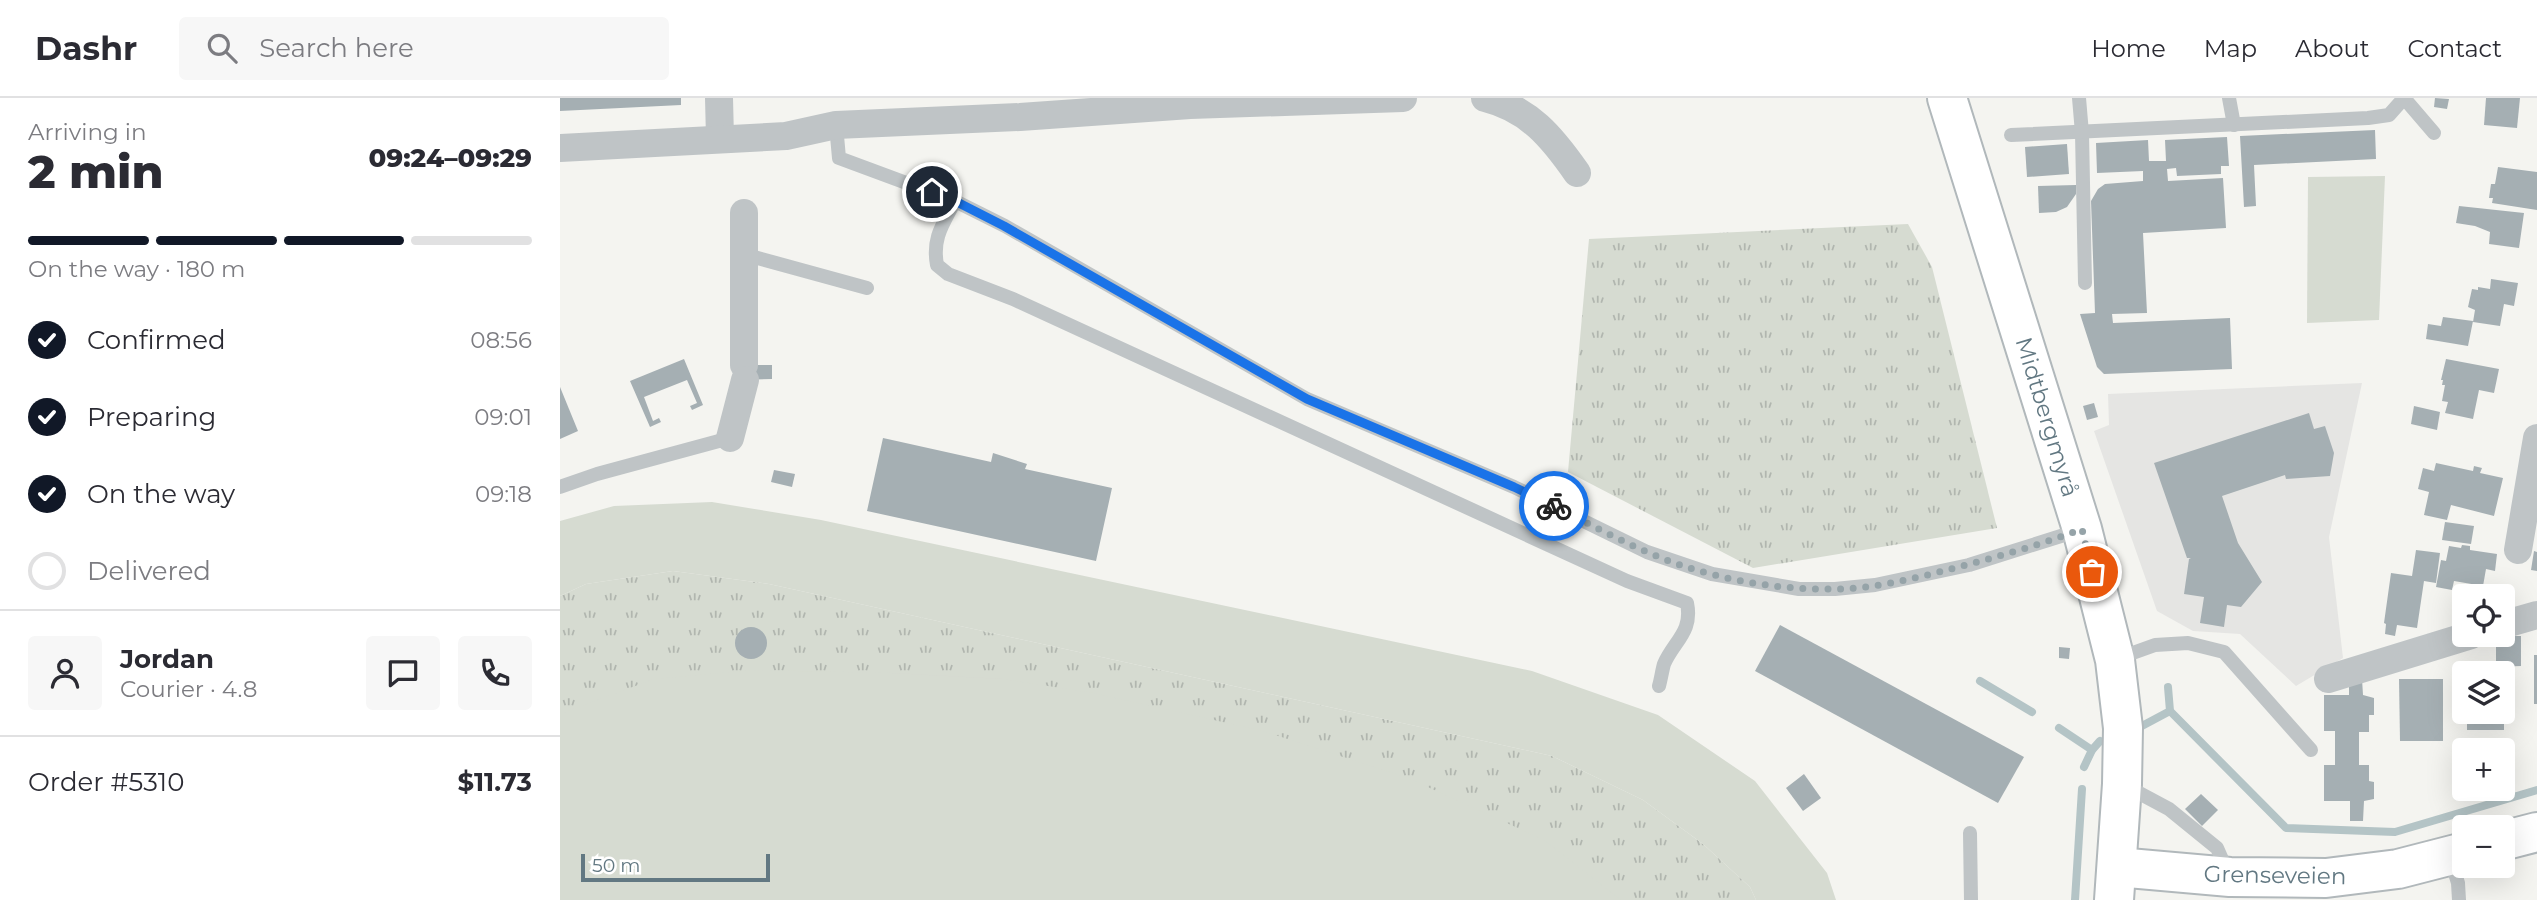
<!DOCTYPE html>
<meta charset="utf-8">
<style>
:root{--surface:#fff;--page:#f7f7f7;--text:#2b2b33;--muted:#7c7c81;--line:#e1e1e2;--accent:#111827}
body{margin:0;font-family:Montserrat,sans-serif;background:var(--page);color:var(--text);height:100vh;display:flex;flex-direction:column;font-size:26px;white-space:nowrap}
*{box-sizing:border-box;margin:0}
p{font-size:23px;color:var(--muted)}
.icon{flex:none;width:38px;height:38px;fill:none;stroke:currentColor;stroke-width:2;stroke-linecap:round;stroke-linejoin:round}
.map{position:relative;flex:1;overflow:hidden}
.details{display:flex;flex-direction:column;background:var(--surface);width:560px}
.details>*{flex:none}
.tools{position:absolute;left:1892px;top:486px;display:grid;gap:14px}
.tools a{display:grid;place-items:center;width:63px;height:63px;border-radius:7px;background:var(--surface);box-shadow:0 7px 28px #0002;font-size:35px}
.scale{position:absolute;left:21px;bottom:18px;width:189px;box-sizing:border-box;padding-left:7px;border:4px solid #627882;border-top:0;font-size:19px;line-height:24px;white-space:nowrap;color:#627882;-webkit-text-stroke:5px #fff;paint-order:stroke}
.pin{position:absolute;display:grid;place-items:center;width:60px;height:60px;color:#fff;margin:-30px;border:4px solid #fff;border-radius:50%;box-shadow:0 2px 7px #0007}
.courier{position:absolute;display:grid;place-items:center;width:70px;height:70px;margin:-35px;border:5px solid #1a73e8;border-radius:50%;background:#fff;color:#222;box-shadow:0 2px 9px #0007}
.head em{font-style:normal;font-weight:800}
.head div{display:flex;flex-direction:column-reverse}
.head{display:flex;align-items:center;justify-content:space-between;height:119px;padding:0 28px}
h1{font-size:46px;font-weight:800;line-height:52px}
.bar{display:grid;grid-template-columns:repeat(4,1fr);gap:10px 7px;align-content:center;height:84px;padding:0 28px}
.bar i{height:9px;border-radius:5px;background:var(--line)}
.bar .active{background:var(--accent)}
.bar p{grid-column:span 4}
.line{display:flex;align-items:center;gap:18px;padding:0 28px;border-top:2px solid var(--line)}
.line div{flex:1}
.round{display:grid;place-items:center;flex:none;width:74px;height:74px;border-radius:7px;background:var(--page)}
ol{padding:0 28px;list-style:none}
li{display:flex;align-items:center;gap:21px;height:77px}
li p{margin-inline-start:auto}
li .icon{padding:7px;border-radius:50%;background:var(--accent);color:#fff;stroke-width:4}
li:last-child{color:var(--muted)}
li i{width:38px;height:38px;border:4px solid var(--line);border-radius:50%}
header{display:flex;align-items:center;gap:42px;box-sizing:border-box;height:98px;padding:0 35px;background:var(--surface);border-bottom:2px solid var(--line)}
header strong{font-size:33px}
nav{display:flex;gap:38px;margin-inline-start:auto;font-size:24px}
.search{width:490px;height:63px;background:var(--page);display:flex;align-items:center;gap:18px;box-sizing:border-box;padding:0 24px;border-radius:7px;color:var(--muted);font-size:26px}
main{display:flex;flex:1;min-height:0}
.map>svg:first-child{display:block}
.built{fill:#e5e5e3}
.grass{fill:url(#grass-tufts)}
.garden{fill:#d6dbd1}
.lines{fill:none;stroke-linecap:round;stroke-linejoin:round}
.stream{stroke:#b4c4c6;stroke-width:8}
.building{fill:#a5afb3}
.secondary-casing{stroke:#b1b8bb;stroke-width:42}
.lane{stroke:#bfc4c6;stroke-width:14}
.street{stroke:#bfc4c6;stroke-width:28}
.secondary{stroke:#fff;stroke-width:38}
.done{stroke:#95a3a8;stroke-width:7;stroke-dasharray:0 12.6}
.route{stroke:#1a73e8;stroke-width:9}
.labels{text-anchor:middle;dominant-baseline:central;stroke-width:7;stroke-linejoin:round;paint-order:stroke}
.street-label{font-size:23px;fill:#627882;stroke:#fff}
</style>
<header>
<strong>Dashr</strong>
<div class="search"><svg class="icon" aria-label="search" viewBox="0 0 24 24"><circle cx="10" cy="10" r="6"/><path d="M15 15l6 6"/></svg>Search here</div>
<nav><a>Home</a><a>Map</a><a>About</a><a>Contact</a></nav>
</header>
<main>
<section class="details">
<div class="head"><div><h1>2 min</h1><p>Arriving in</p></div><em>09:24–09:29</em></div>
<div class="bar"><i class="active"></i><i class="active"></i><i class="active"></i><i></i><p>On the way · 180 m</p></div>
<ol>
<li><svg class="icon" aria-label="check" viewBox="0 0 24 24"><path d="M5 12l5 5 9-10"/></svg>Confirmed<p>08:56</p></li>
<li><svg class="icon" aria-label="check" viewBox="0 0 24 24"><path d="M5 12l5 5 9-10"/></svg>Preparing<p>09:01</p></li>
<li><svg class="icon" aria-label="check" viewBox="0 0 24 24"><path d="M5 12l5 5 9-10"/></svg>On the way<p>09:18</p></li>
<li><i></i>Delivered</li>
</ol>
<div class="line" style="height:126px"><a class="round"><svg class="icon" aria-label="person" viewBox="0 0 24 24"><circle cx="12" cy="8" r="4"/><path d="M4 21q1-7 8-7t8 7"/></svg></a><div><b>Jordan</b><p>Courier · 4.8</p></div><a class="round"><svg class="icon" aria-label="chat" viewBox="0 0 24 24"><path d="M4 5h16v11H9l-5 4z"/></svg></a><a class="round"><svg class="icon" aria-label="phone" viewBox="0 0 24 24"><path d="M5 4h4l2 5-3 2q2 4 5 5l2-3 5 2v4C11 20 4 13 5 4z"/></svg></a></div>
<div class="line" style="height:91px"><div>Order #5310</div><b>$11.73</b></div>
</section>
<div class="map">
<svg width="1977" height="802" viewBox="0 0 1977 802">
<defs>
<pattern id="grass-tufts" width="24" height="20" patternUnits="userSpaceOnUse" patternTransform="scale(1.75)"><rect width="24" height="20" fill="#d6dbd1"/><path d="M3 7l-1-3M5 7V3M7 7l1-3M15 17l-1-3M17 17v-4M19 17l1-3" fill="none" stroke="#b1b6af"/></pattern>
</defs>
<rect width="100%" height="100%" fill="#f4f4f0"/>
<!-- built -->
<path class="built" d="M1802,285l-33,154 14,121 -47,28 -56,-52 -47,-3 -36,-20 -63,-180 15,-6 -1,-31z"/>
<!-- grass -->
<g class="grass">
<path d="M1348,126l24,43 65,261 -244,40 -185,-96 21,-233z"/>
<path d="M113,473l96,13 783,172 91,44 60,44 47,43 6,13h-1196v-304l26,-12z"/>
</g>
<!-- garden -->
<g class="garden">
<path d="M1825,78l-6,144 -72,3 1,-146z"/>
<path d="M152,404l109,18 711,151 126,44 97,66 72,92 9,27h-80l-6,-13 -47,-43 -60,-44 -91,-44 -783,-172 -96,-13 -87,13 -26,12v-75l54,-15z"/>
<path d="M192,572l140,3 111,6 90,14 170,38 145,47 136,62 77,60h-1061v-186l94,-35z"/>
</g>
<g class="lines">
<!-- stream -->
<g class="stream">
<path d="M1420,583l52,31"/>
<path d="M1610,613l116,117 109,4 142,-42"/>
<path d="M1580,629l30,-16 -2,-24"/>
<path d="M1499,630l33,22"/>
<path d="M1524,669l8,-17 8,-9"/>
<path d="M1515,802l7,-111"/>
</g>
</g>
<!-- building -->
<g class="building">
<path d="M0,0h121v7l-121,6z"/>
<path d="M1875,0l14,1 -2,10 -13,-2z"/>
<path d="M1926,0h34l-3,30 -33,-3z"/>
<path d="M1815,32l1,29 -122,6 2,41 -12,1 -4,-71z"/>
<path d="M1667,39l2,29h-8v8l-44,2 -1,-8 -9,1 1,12 55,-3 3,50 -83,5 4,80 -35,1 1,9 117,-5 2,51 -128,5 -7,-7 -17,-53 15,-1 -4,-112 7,-12 7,-5 38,-3v-10l-46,2 -1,-30 52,-3 1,21h17l-1,-21z"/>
<path d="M1507,46l2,30 -42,3 -2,-30z"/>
<path d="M1938,69l39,5v38l-45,-7 1,-5h-4l2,-14h4z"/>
<path d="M1516,87v9l-9,13 -11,5 -17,1 -1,-27z"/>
<path d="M1899,108l65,7 -5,35 -30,-4 1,-12 -15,-6 -19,-3z"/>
<path d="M1931,181l27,4 -4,23 -10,-2 -4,22 -27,-4 2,-12 -7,-3 4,-18 6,1v-3l12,2z"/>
<path d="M1883,219l30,4 -5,25 -42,-7 2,-15 13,2z"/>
<path d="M124,261l19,46 -11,5 -2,-4 7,-3 -10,-23 -43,17 9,24 6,-3 2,4 -11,5 -20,-46z"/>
<path d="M1886,261l53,10 -5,24 -15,-3 -6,29 -28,-6 3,-11 -6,-1 3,-16h-3l1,-5h-2z"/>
<path d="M175,267h37v14l-37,1z"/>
<path d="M0,289l18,44 -18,8z"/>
<path d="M1534,305l4,14 -11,3 -4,-14z"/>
<path d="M1854,308l26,6 -3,18 -26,-6z"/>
<path d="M1749,315l5,16 11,-3 9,27 -4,23 -44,3 -1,-4 -63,21 16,47 24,39 -21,25 -14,-2 -3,22 -24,-4 4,-26 -20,-3 5,-35 2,-1h-4l-33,-95z"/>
<path d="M323,340l108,24 2,-9 34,11 -2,5 87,19 -16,73 -229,-50z"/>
<path d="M1876,365l37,8 1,-5 8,2 -2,5 23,5 -9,38 -43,-11 -4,15 -23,-5 5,-23 -11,-3 5,-21 11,3z"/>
<path d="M214,372l21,4 -3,13 -21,-5z"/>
<path d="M1885,424l29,4 -3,18 -29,-4z"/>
<path d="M1902,447l8,1v4l27,4 -2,17 -9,-2 -3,17 -29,-5 -2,9 -16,-3 5,-27 5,1 3,-15 12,2z"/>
<path d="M1856,452l24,3 -4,30 -12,-2 -7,47 -20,-3 -2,11 -10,-2 1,-10 -2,-1 7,-50 21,3z"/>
<path d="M1974,453l3,1v19l-6,-1z"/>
<path d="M1220,527l244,132 -26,46 -243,-132z"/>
<circle cx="191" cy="545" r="16"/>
<path d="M1936,538h25v30l-25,1z"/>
<path d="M1499,549l11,1 -1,11 -10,-1z"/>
<rect x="1974" y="557" width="3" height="49"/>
<path d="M1802,581l1,16 11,3v17h-5v17h-10v33h10v16l5,1v17l-10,2 -1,20h-13v-20h-26v-36h11v-34h-11v-36h25v-13z"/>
<path d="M1839,581h44v62h-43z"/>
<rect x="1907" y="614" width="37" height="18"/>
<path d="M1244,676l17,24 -18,13 -17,-23z"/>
<path d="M1641,696l17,16 -16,16 -17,-17z"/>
</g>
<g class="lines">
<!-- secondary casing -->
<g class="secondary-casing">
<g id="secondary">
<path d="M1387,0l135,431 33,131 8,68 -1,56 -8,116"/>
<path d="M1942,743l35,-9"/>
<path d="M1557,769l113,10 96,1 72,-9 66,-17"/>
</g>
</g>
<!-- lane -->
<g class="lane">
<path d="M1519,0l3,35 3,150"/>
<path d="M1669,0l5,27"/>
<path d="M1844,0l30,35"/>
<path d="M276,27l3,33 116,43 50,25 302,173 207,88 133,65 65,22 87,15h36l40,-4 94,-20 111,-35"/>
<path d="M1451,37l357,-17 21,-3 15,-17"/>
<path d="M395,103c-12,23 -23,37 -18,64l11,9 65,25 614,282 60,22c6,29 -13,38 -23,61 -2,7 -3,15 -5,22"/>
<path d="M183,156l124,34"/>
<path d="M0,389l37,-13 133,-36"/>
<path d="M1556,561l39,-14 33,-2 36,9 87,98"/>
<path d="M1566,688l43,23 48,39 11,25"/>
<path d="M1410,735l1,67"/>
<path d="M1890,759l8,26 1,17"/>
</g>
<!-- street -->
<g class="street">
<path d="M159,0l1,40"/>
<path d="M925,0c44,11 67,39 92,75"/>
<path d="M0,50l226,-12 50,-11 184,-8 170,-12 213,-7"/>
<path d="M184,115v152"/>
<path d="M170,340l15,-58"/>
<path d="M1958,452l19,-112"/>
<path d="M1942,527l35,-10"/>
<path d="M1768,581l143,-44"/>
</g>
<!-- secondary -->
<use href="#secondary" class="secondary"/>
</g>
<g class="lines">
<!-- done -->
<path class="done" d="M994,408c41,21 83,44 126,59 48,16 102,25 153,24 37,0 75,-9 110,-18 47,-12 94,-25 139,-42l10,43"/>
<!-- route -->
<path class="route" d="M372,94l23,9 49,25 303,173 207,88 40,19"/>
</g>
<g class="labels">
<!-- street labels -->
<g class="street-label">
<text transform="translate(1487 319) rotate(73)">Midtbergmyrå</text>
<text transform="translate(1715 777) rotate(1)">Grenseveien</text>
</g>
</g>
</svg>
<div class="tools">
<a><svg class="icon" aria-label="locate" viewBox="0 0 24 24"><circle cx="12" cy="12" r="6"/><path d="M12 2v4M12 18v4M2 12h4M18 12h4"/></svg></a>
<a><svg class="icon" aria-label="layers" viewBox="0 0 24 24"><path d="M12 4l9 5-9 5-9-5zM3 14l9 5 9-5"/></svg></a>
<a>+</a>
<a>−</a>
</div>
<div class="scale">50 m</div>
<div class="pin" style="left:1532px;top:474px;background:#ea580c"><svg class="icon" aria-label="bag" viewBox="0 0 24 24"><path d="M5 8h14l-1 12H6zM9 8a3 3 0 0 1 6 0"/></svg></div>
<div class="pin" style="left:372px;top:94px;background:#1f2937"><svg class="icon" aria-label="home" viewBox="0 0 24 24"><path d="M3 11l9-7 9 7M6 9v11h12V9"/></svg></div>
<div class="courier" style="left:994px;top:408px"><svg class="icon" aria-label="bike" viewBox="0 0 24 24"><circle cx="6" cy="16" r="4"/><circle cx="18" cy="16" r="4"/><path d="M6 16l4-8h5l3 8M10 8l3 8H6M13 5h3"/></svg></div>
</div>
</main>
